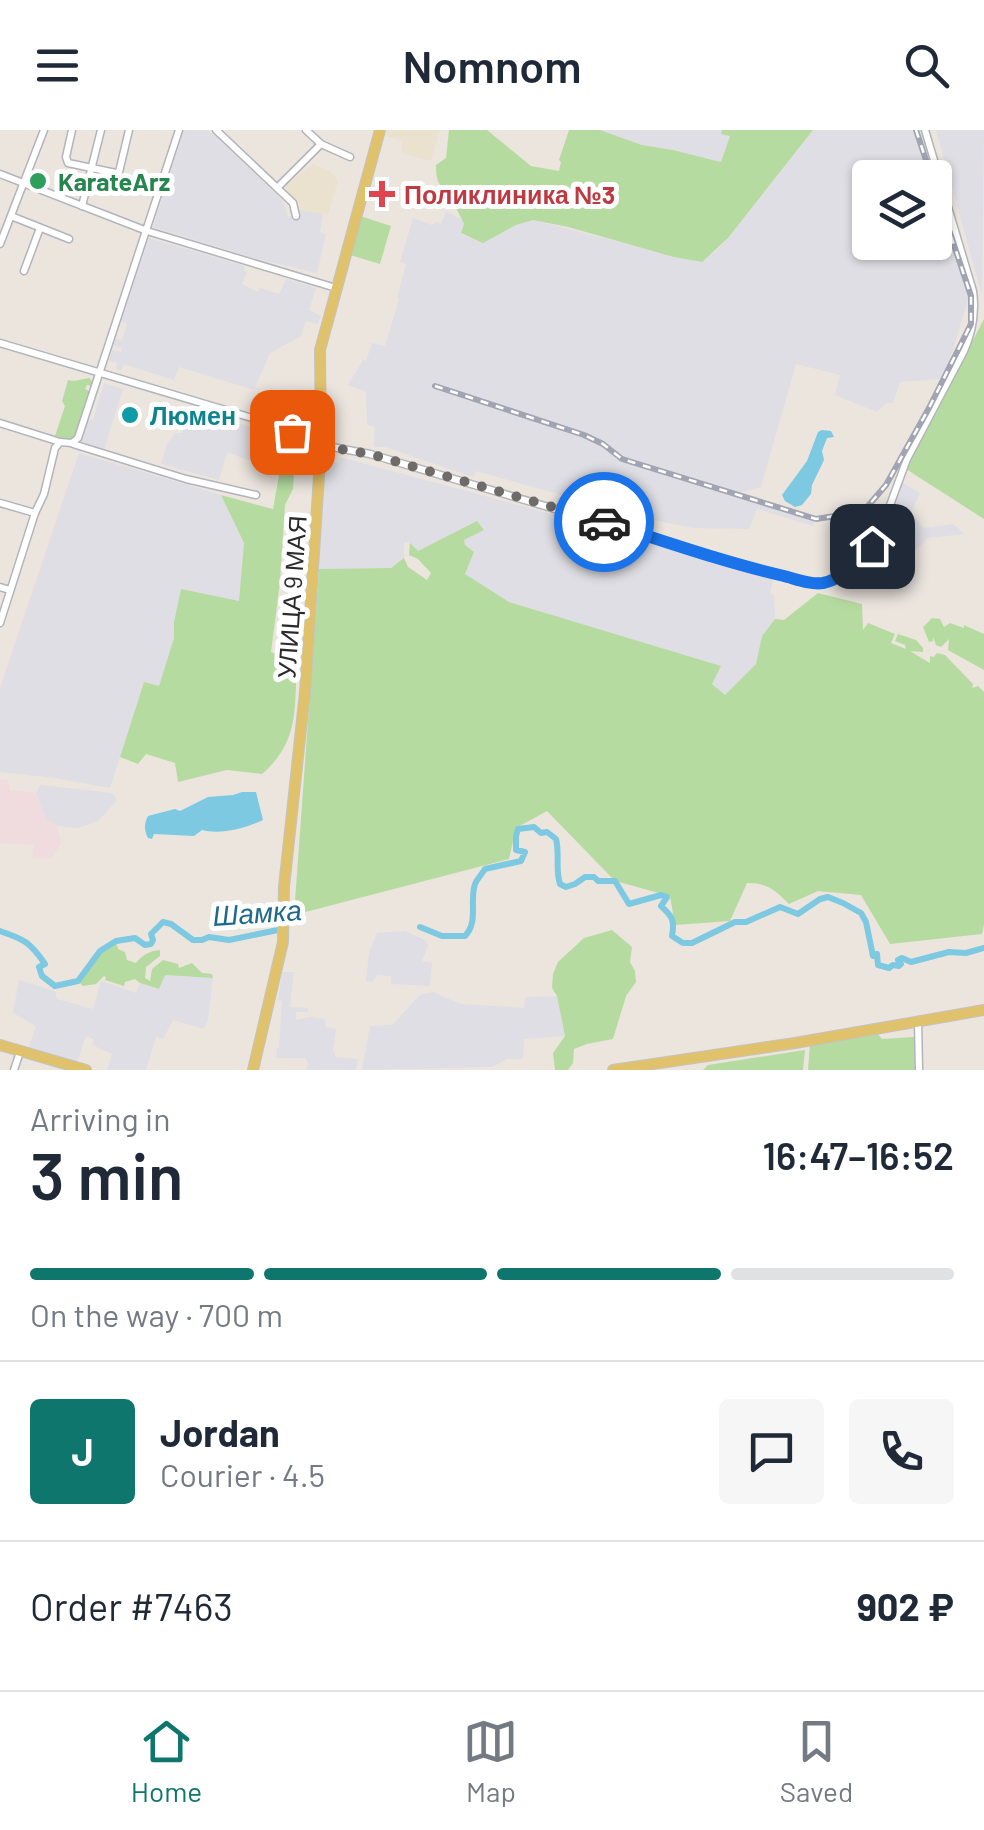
<!DOCTYPE html>
<meta charset="utf-8">
<style>
:root{--surface:#fff;--page:#f6f6f7;--text:#1f2937;--muted:#747a83;--line:#e0e1e3;--accent:#0f766e}
body{margin:0;font-family:Barlow,sans-serif;background:var(--page);color:var(--text);height:100vh;display:flex;flex-direction:column;font-size:38px;white-space:nowrap}
*{box-sizing:border-box;margin:0}
p{font-size:32px;color:var(--muted)}
.icon{flex:none;width:55px;height:55px;fill:none;stroke:currentColor;stroke-width:2;stroke-linecap:round;stroke-linejoin:round}
.map{position:relative;height:940px;overflow:hidden}
.sheet{display:flex;flex-direction:column;background:var(--surface);flex:1}
.sheet>*{flex:none}
.controls{position:absolute;left:852px;top:30px;display:grid;gap:20px}
.controls a{display:grid;place-items:center;width:100px;height:100px;border-radius:10px;background:var(--surface);box-shadow:0 2px 8px #0004;font-size:50px}
.pin{position:absolute;display:grid;place-items:center;width:85px;height:85px;color:#fff;margin:-42px;border-radius:20px;box-shadow:0 5px 15px #0006}
.courier{position:absolute;display:grid;place-items:center;width:100px;height:100px;margin:-50px;border:8px solid #1a73e8;border-radius:50%;background:#fff;color:#222;box-shadow:0 2px 12px #0007}
.head em{font-style:normal;font-weight:600}
.head div{display:flex;flex-direction:column-reverse}
.head{display:flex;align-items:center;justify-content:space-between;height:170px;padding:0 30px}
h1{font-size:65px;font-weight:600;line-height:75px}
.bar{display:grid;grid-template-columns:repeat(4,1fr);gap:15px 10px;align-content:center;height:120px;padding:0 30px}
.bar i{height:12px;border-radius:8px;background:var(--line)}
.bar .selected{background:var(--accent)}
.bar p{grid-column:span 4}
.line{display:flex;align-items:center;gap:25px;padding:0 30px;border-top:2px solid var(--line)}
.line div{flex:1}
.round{display:grid;place-items:center;flex:none;width:105px;height:105px;border-radius:10px;background:var(--page)}
header{display:flex;justify-content:space-between;align-items:center;height:130px;padding:0 30px;background:var(--surface);font-size:45px;font-weight:600}
.menu{display:flex;justify-content:space-around;align-items:center;height:140px;border-top:2px solid var(--line);background:var(--surface);font-size:28px;color:var(--muted)}
.menu a{display:grid;justify-items:center;gap:5px}
.menu .selected{color:var(--accent)}
.map>svg:first-child{display:block}
.industrial{fill:#dfdee4}
.education{fill:#eae1cf}
.medical{fill:#f0dcde}
.green{fill:#b6dba0}
.water{fill:#7cc9e1}
.lines{fill:none;stroke-linecap:round;stroke-linejoin:round}
.river{stroke:#7cc9e1;stroke-width:6}
.minor-casing{stroke:#b1b4bc;stroke-width:9}
.major-casing{stroke:#c3c3c3;stroke-width:12}
.minor{stroke:#fff;stroke-width:6}
.major{stroke:#e1c26c;stroke-width:10}
.rail-casing{stroke:#a1a4b2;stroke-width:6}
.rail{stroke:#fff;stroke-width:2.5;stroke-dasharray:8;stroke-linecap:butt}
.done{stroke:#6e6b69;stroke-width:10;stroke-dasharray:0 18}
.route{stroke:#1a73e8;stroke-width:12}
.leisure-dot{fill:#2e9e5b;stroke:#fff;stroke-width:4}
.health-dot{fill:#e0444e;stroke:#fff;stroke-width:4}
.culture-dot{fill:#0f9aa8;stroke:#fff;stroke-width:4}
.labels{text-anchor:middle;dominant-baseline:central;stroke-width:10;stroke-linejoin:round;paint-order:stroke}
.leisure-label{font-size:25px;font-weight:bold;fill:#27864d;stroke:#fff;text-anchor:start}
.health-label{font-size:25px;font-weight:bold;fill:#be3a42;stroke:#fff;text-anchor:start}
.culture-label{font-size:25px;font-weight:bold;fill:#0d838f;stroke:#fff;text-anchor:start}
.street-label{font-size:25px;fill:#2a2a2a;stroke:#fff}
.water-label{font-size:28px;font-style:italic;fill:#1c698c;stroke:#fff}
</style>
<header><svg class="icon" aria-label="menu" viewBox="0 0 24 24"><path d="M4 6h16M4 12h16M4 18h16"/></svg>Nomnom<svg class="icon" aria-label="search" viewBox="0 0 24 24"><circle cx="10" cy="10" r="6"/><path d="M15 15l6 6"/></svg></header>
<div class="map">
<svg width="984" height="940" viewBox="0 0 984 940">
<rect width="100%" height="100%" fill="#ebe5de"/>
<!-- industrial -->
<g class="industrial">
<path d="M184,0h23l8,5 69,67 4,16 10,-8 25,4 -3,18 6,2 -9,39 -56,-13 -108,-33z"/>
<path d="M600,0h122v4l8,1 -8,27 -49,-12 -31,-5z"/>
<path d="M813,0h102l15,47 -60,1v64h65v-49l34,104 -23,75 -5,7 -41,3 -7,21h-7l-9,9 -42,-17 5,-20 -44,-11 -35,123 -22,6 76,25 -2,8 -56,-17 -8,20 -56,-1 -50,-10 -167,-47 -3,6 -88,-30h-11l1,-20 -8,-2 -1,-33 -18,-7 15,-25 3,1 6,-18 13,3 14,-47 -2,-1 9,-34 -6,-2 13,-44 19,7 5,-3 4,2 5,-13 15,8 3,5 -3,10 22,8 33,-17 17,-5 165,42 19,-12 11,-12z"/>
<path d="M936,0h48l-2,165z"/>
<path d="M149,108l95,28v4l3,3 -5,11 16,8 2,-4 19,6 7,-15 30,9 -7,22 12,6 -3,8 -12,-3 -5,15 -31,17 -16,37 -75,-23 -5,13 -51,-16 -2,7 -5,-2 1,-6 -8,-2 3,-11 9,2 1,-4 -9,-3 2,-6 7,1 5,-16 -6,-3z"/>
<path d="M104,253l19,6 -19,61 -23,-9 7,-22 5,1z"/>
<path d="M190,279l69,20 4,-2 30,11 1,34 -43,-11 -24,-9 -8,28 -58,-16 6,-20 8,-11h7z"/>
<path d="M79,323l142,42 23,48 -5,59 -65,20v16l-15,48 -15,-4 -34,106 -55,-10 -55,-6v-84z"/>
<path d="M340,327l253,68 180,54 -3,14 4,2 1,24 -13,17 -6,28 -31,31 -13,-11 8,-18 -211,-64 -45,-28 10,-22 -9,-7 -1,-5 19,-10 -49,13 -17,8 -7,-8 -6,-1v16l-13,10 -72,1 -1,-4 6,-105 15,3z"/>
<path d="M901,352l19,11 -9,19 12,16 30,-4 11,10 -36,4 -8,8 -13,8 -25,-11z"/>
<path d="M40,655l72,8 5,7 -19,21 -20,7 -21,-2 -11,-7 -10,-26z"/>
<path d="M405,801l20,9 3,6 -6,15 10,2 -2,21 -2,2 -37,-2v-8l-13,-1 -6,7 -6,-1 3,-28 8,-20z"/>
<path d="M282,842h12l-4,35 18,1v4h-12v8l13,-3 16,2 1,8 10,2 -3,22 2,2v4l23,2 -2,11h-50l2,-8 -3,-4h-29l1,-10h2l3,-47 -4,-1z"/>
<path d="M165,845l48,3 -5,42 -4,9 -31,-9 -10,19 -7,-2 -10,33h-39l5,-16 -20,-9 2,-6 -8,-3 -9,26 -49,-13 8,-23 -23,-13 6,-33 36,11 2,8 36,10 8,-28 35,12 4,-10 19,6z"/>
<path d="M433,862l28,12 63,4 1,-11 32,-1 8,40 -41,3 -1,20h-16l-15,8 -130,3 8,-44 22,-1 28,-30z"/>
</g>
<!-- education -->
<g class="education">
<path d="M387,0h53l-9,31 -30,-8 2,-12 -18,-5z"/>
<path d="M313,34l18,8 7,9 -10,34 -30,-5 -12,-18v-7z"/>
</g>
<!-- medical -->
<path class="medical" d="M0,649l8,1 2,10 26,3 10,26 11,7 4,18 -9,13 -20,1 2,-13 -34,-2z"/>
<!-- green -->
<g class="green">
<path d="M449,0h38l44,36 28,5 2,-9 -2,-2 10,-30h31l42,15 31,5 48,12 9,-26 -9,-2 1,-4h91l-85,108 -26,24 -28,-5 -106,-30 -35,-7 -17,5 -33,18 -22,-10 3,-9 -9,-18 -1,-11c-15,-7 -18,-13 -18,-30l10,-7z"/>
<path d="M360,86l31,10 -11,38 -30,-9z"/>
<path d="M984,189v200l-78,-50z"/>
<path d="M89,248l4,4 -1,4 -5,-1 -2,4 4,2 -1,6 -14,42 -3,1 -16,-4 10,-30 -3,-5 6,-21 6,1z"/>
<path d="M280,340l14,2 -1,17 -8,16 -5,77 -9,70 26,11c-3,46 3,78 -35,111l-35,-4 -49,12 -3,-19 -29,-9 -8,10 -18,-7 24,-75 15,4 15,-48v-16l7,-33 58,12 5,-58 -23,-48 52,14z"/>
<path d="M477,391l7,9 -20,10 1,5 9,7 -9,22 44,28 212,64 -9,18 13,11 31,-31 6,-28 13,-17 9,1 34,-27 44,11 1,26 5,-7 27,11 -4,9 15,6 -1,-4 -10,-4 3,-7 18,6 7,8v4l-13,-1 20,12v-7l4,1 3,-4 8,2 28,29 -1,4 6,-2 6,6v232l-2,10 -92,10 -29,-49 -43,-4 -29,13c-14,-14 -22,-21 -42,-21l-17,38 -55,4 -5,-29 -55,-15 -68,-70 -31,17 -7,31 -215,56 25,-346 72,-1 13,-10 4,9 19,13 4,-7 -13,-14 -9,-4 1,-12 8,8z"/>
<path d="M932,488l8,1 4,8 6,-4 14,5v-3l20,9v36l-36,-20 1,-11 -8,8 -5,-2 -3,-8v4l-4,1 -6,-15z"/>
<path d="M612,800l20,17 -2,15 5,9 1,11 -10,14 -13,43 -26,5 -13,5 -1,14 -5,7h-13l-2,-17 12,-17 -8,-40 -5,-8 1,-14 5,-12 26,-24z"/>
<path d="M116,811l2,8 7,3 2,8 9,3c6,-8 13,-12 24,-13v6l-14,11 -1,11 5,3 2,-12 11,-9 15,4 1,4 13,-5 10,10 10,1 1,4 -48,-3 -6,14 -19,-6 -5,-4 -10,3 -1,4 -19,-6 1,-3 -2,-1 -8,8 -13,2 -5,-5 18,-25z"/>
<path d="M877,903l5,6 32,-2 1,33h-107l2,-26z"/>
<path d="M805,920l-2,20h-100l5,-5z"/>
</g>
<!-- water -->
<g class="water">
<path d="M822,300l9,1 3,6 -7,1 -5,13 2,9 -12,25 -1,9 -9,11 -7,2 -10,-6 -3,-6 25,-34 11,-29z"/>
<path d="M242,662h14l7,28c-18,8 -42,15 -61,10l-8,6 -40,-2 -2,5 -4,-1c-4,-7 -4,-15 0,-22l27,-7 5,2 28,-14 25,-2z"/>
</g>
<g class="lines">
<!-- river -->
<g class="river">
<path d="M420,797l22,9h23c14,-15 4,-34 10,-52 2,-5 7,-10 10,-15l36,-8 4,-9 -9,-2v-14l2,-7 16,-2 7,6 6,-1 9,7c4,16 -1,30 4,45l6,3 9,-3 10,-7h9l4,4h17l14,23 32,-9 6,2 -6,9c11,10 14,14 11,30l11,7h9l43,-21h11l34,-15 18,7 22,-15 8,-2 15,6 18,10 5,9 7,34 4,-2 1,11 11,3 4,-3 6,1 2,-2 -3,-4 4,-2 9,4 38,-10 17,1 18,-5"/>
<path d="M0,801c24,8 30,11 45,33l-6,3 3,9 13,10 23,-5 22,-30 16,-10 19,-3 10,7 6,-1 2,-4 -2,-6 12,-12 8,2 22,16h9l7,-3 20,3 54,-11"/>
</g>
<!-- minor casing -->
<g class="minor-casing">
<g id="minor">
<path d="M72,0l-6,27 2,6 48,10 3,-1 10,-42"/>
<path d="M216,0l77,73 3,13"/>
<path d="M306,0l15,14 29,13"/>
<path d="M0,44l147,57 189,57"/>
<path d="M278,57l43,-43"/>
<path d="M82,76l19,-76"/>
<path d="M11,86l58,23"/>
<path d="M0,114l44,-114"/>
<path d="M24,141l16,-43"/>
<path d="M0,213l262,78 59,24 49,9 390,116 52,13h10l18,-8 23,-18 16,-22 28,-76 57,-108c9,-20 12,-38 9,-60l-48,-161"/>
<path d="M0,293l60,19"/>
<path d="M73,314l113,35 70,16"/>
<path d="M0,373l35,10"/>
<path d="M0,457l10,3"/>
<path d="M0,493l35,-110 9,-19 11,-46 5,-6 12,1 6,-5 101,-308"/>
<path d="M918,892l1,48"/>
<path d="M14,940l6,-18"/>
</g>
</g>
<!-- major casing -->
<g class="major-casing">
<g id="major">
<path d="M0,915l86,25"/>
<path d="M253,940l30,-128 1,-55 21,-195 16,-247 -1,-95 60,-220"/>
<path d="M613,940l182,-27 189,-33"/>
</g>
</g>
<!-- minor -->
<use href="#minor" class="minor"/>
<!-- major -->
<use href="#major" class="major"/>
<!-- rail casing -->
<g class="rail-casing">
<g id="rail">
<path d="M916,0l16,48"/>
<path d="M435,256l149,49 19,9 19,15 194,60 32,-5 20,-8 18,-21 43,-77 42,-84v-28l-36,-108"/>
</g>
</g>
<!-- rail -->
<use href="#rail" class="rail"/>
</g>
<g class="lines">
<!-- done -->
<path class="done" d="M292,302l36,15 42,7 234,68"/>
<!-- route -->
<path class="route" d="M604,392c60,19 119,40 180,54 12,3 27,9 39,7 20,-4 37,-22 49,-37"/>
</g>
<!-- markers -->
<circle class="leisure-dot" cx="38" cy="51" r="10"/>
<path class="health-dot" d="M377 49h10v10h10v10h-10v10h-10v-10h-10v-10h10z"/>
<circle class="culture-dot" cx="130" cy="285" r="10"/>
<g class="labels">
<!-- leisure labels -->
<g class="leisure-label">
<text x="58" y="51">KarateArz</text>
</g>
<!-- health labels -->
<g class="health-label">
<text x="404" y="64">Поликлиника №3</text>
</g>
<!-- culture labels -->
<g class="culture-label">
<text x="150" y="285">Люмен</text>
</g>
<!-- street labels -->
<g class="street-label">
<text transform="translate(291 467) rotate(-86)">УЛИЦА 9 МАЯ</text>
</g>
<!-- water labels -->
<g class="water-label">
<text transform="translate(257 782) rotate(-4)">Шамка</text>
</g>
</g>
</svg>
<div class="controls">
<a><svg class="icon" aria-label="layers" viewBox="0 0 24 24"><path d="M12 4l9 5-9 5-9-5zM3 14l9 5 9-5"/></svg></a>
</div>
<div class="pin" style="left:292px;top:302px;background:#ea580c"><svg class="icon" aria-label="bag" viewBox="0 0 24 24"><path d="M5 8h14l-1 12H6zM9 8a3 3 0 0 1 6 0"/></svg></div>
<div class="pin" style="left:872px;top:416px;background:#1f2937"><svg class="icon" aria-label="home" viewBox="0 0 24 24"><path d="M3 11l9-7 9 7M6 9v11h12V9"/></svg></div>
<div class="courier" style="left:604px;top:392px"><svg class="icon" aria-label="car" viewBox="0 0 24 24"><path d="M5 17H2v-5l4-1 3-4h7l3 4 3 1v5h-3M9 17h6M6 11h13"/><circle cx="7" cy="17" r="2"/><circle cx="17" cy="17" r="2"/></svg></div>
</div>
<section class="sheet">
<div class="head"><div><h1>3 min</h1><p>Arriving in</p></div><em>16:47–16:52</em></div>
<div class="bar"><i class="selected"></i><i class="selected"></i><i class="selected"></i><i></i><p>On the way · 700 m</p></div>
<div class="line" style="height:180px"><b class="round" style="background:var(--accent);color:#fff">J</b><div><b>Jordan</b><p>Courier · 4.5</p></div><a class="round"><svg class="icon" aria-label="chat" viewBox="0 0 24 24"><path d="M4 5h16v11H9l-5 4z"/></svg></a><a class="round"><svg class="icon" aria-label="phone" viewBox="0 0 24 24"><path d="M5 4h4l2 5-3 2q2 4 5 5l2-3 5 2v4C11 20 4 13 5 4z"/></svg></a></div>
<div class="line" style="height:130px"><div>Order #7463</div><b>902 ₽</b></div>
</section>
<nav class="menu">
<a class="selected"><svg class="icon" aria-label="home" viewBox="0 0 24 24"><path d="M3 11l9-7 9 7M6 9v11h12V9"/></svg>Home</a>
<a><svg class="icon" aria-label="map" viewBox="0 0 24 24"><path d="M3 6l6-2 6 2 6-2v14l-6 2-6-2-6 2zM9 4v14M15 6v14"/></svg>Map</a>
<a><svg class="icon" aria-label="saved" viewBox="0 0 24 24"><path d="M7 4h10v16l-5-4-5 4z"/></svg>Saved</a>
</nav>
